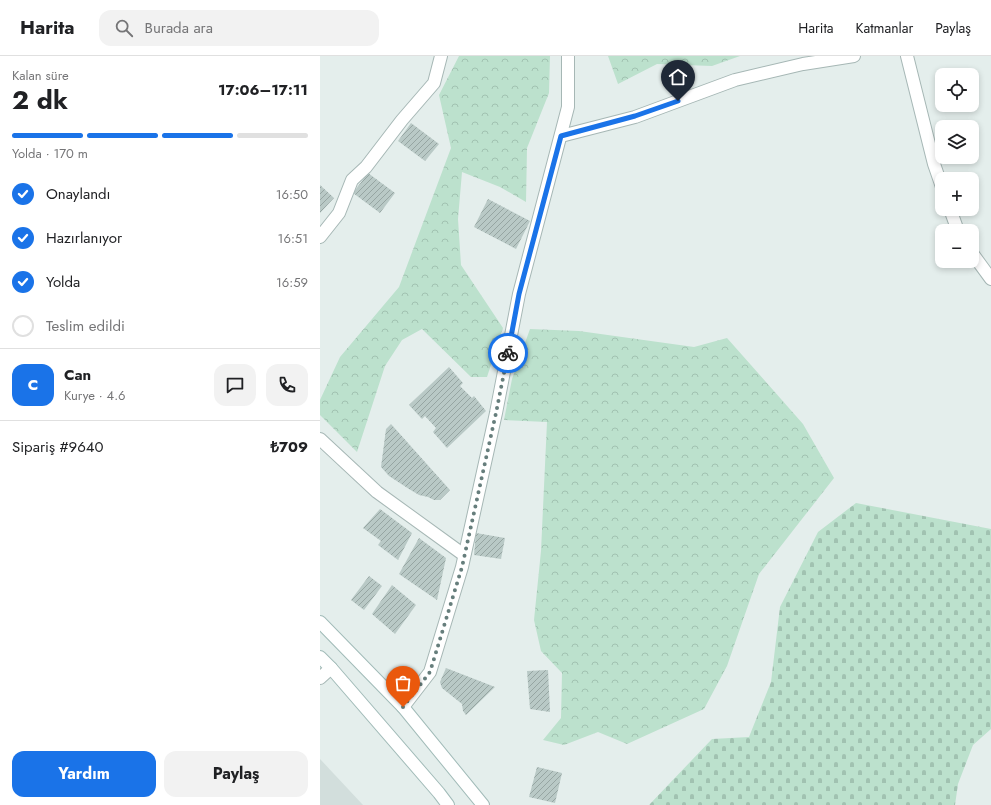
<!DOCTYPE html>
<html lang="tr">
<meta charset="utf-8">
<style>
:root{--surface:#fff;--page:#f2f2f2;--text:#202124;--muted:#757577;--line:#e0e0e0;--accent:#1a73e8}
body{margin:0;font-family:Jost,sans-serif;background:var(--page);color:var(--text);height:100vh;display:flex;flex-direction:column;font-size:15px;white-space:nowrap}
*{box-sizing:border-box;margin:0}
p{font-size:13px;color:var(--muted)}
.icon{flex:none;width:22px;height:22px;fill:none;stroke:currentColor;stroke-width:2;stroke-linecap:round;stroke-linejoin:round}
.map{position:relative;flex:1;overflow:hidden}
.drawer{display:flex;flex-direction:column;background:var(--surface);width:320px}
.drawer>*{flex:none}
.fabs{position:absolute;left:615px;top:12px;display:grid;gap:8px}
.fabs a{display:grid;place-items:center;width:44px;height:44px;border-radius:8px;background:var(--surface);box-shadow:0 2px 6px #0003;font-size:20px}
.pin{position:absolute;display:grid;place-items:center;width:34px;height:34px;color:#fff;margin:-41px -17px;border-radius:50% 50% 50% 0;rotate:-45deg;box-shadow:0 0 4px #0007}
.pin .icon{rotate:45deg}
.courier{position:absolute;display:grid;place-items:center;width:40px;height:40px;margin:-20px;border:3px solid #1a73e8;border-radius:50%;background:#fff;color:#222;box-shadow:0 1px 5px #0007}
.headline em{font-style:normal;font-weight:700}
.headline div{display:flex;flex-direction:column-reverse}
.headline{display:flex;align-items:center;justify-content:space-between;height:68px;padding:0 12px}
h1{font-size:26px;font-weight:700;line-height:30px}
.bar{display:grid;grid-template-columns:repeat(4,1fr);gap:6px 4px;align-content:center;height:48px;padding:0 12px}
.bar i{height:5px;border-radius:3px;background:var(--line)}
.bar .active{background:var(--accent)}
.bar p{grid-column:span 4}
.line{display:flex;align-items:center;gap:10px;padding:0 12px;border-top:1px solid var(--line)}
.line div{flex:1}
.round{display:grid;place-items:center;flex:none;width:42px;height:42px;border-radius:12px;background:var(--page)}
ol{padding:0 12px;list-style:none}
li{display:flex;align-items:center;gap:12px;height:44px}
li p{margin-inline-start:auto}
li .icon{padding:4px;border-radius:50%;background:var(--accent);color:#fff;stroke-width:4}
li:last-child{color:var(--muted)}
li i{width:22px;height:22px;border:2px solid var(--line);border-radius:50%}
.cta{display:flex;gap:8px;margin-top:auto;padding:8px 12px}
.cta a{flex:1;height:46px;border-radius:12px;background:var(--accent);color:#fff;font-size:16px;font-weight:700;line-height:46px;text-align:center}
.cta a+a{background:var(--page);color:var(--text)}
header{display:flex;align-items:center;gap:24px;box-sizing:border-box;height:56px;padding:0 20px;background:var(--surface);border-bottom:1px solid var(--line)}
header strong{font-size:19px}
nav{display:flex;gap:22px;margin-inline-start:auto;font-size:14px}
.search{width:280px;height:36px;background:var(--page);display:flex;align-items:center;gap:10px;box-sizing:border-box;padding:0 14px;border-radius:12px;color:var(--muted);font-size:15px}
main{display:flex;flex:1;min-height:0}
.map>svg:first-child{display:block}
.built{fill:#d2dedc}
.forest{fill:url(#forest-crowns)}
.cemetery{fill:url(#cemetery-stones)}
.building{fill:url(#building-hatch)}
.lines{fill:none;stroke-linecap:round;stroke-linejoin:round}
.minor-casing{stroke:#a6b7b5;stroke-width:14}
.secondary-casing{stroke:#a1bbb8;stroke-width:14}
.minor{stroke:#fff;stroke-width:12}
.secondary{stroke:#fff;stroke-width:12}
.done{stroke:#667e7c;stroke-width:4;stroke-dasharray:0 7.2}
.route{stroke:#1a73e8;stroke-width:5}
</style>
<header>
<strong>Harita</strong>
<div class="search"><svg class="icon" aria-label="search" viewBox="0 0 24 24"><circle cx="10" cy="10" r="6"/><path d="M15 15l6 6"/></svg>Burada ara</div>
<nav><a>Harita</a><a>Katmanlar</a><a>Paylaş</a></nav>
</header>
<main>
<section class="drawer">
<div class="headline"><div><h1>2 dk</h1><p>Kalan süre</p></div><em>17:06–17:11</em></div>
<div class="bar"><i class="active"></i><i class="active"></i><i class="active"></i><i></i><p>Yolda · 170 m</p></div>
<ol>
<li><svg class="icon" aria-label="check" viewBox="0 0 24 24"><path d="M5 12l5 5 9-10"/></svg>Onaylandı<p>16:50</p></li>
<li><svg class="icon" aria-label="check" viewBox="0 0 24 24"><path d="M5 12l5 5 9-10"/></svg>Hazırlanıyor<p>16:51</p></li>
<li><svg class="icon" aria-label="check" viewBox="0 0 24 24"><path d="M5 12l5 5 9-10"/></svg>Yolda<p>16:59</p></li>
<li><i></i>Teslim edildi</li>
</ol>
<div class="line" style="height:72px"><b class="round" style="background:var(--accent);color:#fff">C</b><div><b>Can</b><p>Kurye · 4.6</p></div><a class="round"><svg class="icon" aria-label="chat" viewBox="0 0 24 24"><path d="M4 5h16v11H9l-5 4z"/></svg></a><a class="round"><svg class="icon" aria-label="phone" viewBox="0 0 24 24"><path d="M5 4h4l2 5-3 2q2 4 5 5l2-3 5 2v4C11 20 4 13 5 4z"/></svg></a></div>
<div class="line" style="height:52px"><div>Sipariş #9640</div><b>₺709</b></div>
<div class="cta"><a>Yardım</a><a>Paylaş</a></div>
</section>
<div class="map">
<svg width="671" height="749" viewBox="0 0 671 749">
<defs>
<pattern id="forest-crowns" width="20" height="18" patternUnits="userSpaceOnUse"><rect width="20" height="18" fill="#bce1cd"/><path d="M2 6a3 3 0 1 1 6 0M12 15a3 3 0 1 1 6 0" fill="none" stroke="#a1c2b1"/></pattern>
<pattern id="cemetery-stones" width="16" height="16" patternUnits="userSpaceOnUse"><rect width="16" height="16" fill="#bce1cd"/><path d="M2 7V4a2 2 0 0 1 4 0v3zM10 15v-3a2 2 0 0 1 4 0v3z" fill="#a1c2b1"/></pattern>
<pattern id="building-hatch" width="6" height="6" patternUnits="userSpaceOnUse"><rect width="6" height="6" fill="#b9c9c6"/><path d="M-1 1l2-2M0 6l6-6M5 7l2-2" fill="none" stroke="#96a5a2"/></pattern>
</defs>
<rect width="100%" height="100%" fill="#e4eeec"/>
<!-- built -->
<path class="built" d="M0,703l43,46h-43z"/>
<!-- forest -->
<g class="forest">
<path d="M139,0h91l-1,37 -22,55 -1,54 -26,-15 -38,-15 -4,47 3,46 42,63 -16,49h-16l-49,-48 -20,11 -17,26 -28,86 -37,-37v-15l20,-43 59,-70 52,-139 -12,-53z"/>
<path d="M288,0h132l-28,10 -55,-2 -39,20z"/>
<path d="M210,273l49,2 115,16 33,-9 76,86 31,54 -75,96 -32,92 -23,43 -77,35 -29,-12 -34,13 -21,-5 18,-22 1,-45 -21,-22 -7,-31 7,-69 6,-129 -43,-2 8,-41z"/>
</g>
<!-- cemetery -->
<path class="cemetery" d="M536,447l135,26v200l-18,16 -15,39 -3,21h-306l63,-66 37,-2 22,-55 9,-75 38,-75z"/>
<!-- building -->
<g class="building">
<path d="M91,67l28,21 -14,17 -27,-20z"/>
<path d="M48,117l27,20 -15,20 -27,-20z"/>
<path d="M0,129l14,13 -14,15z"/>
<path d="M168,143l42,22 -14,28 -42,-22z"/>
<path d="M129,311l14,16 -3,3 12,12 2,-2 12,15 -39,37 -14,-16 3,-4 -11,-12 -3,3 -13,-14z"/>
<path d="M71,368l59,66 -10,10h-6l-6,-3 -9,-2 -10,-6 -20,-13 -8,-9 5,-38z"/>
<path d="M60,453l32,24 -14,27 -20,-15 3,-4 -18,-13z"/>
<path d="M156,477l29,5 -4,21 -27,-4z"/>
<path d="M99,482l27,20 -9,42 -38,-26z"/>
<path d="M49,520l13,10 -18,24 -13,-10z"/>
<path d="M72,529l24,20 -21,29 -23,-20z"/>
<path d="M126,612l49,19 -29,28 -3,-4 -1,-7 -20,-16 -2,-6z"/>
<path d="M228,614l2,42 -20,-3 -3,-38z"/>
<path d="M217,711l25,6 -7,30 -26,-6z"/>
</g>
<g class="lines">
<!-- minor casing -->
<g class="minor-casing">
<g id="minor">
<path d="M587,0l27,108 8,23"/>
<path d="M241,80l74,-19 100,-37 68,-16 51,-8"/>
<path d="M630,153l8,22"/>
<path d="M0,181l19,-24 13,-33 14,-13 36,-47 32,-37 7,-27"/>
<path d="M652,197l19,26"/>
<path d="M0,383l57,53 87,63"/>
<path d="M0,622l11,-10"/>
<path d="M83,651l27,-35 32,-105 34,-154 23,-119 49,-187v-51"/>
</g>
</g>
<!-- secondary casing -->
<g class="secondary-casing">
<g id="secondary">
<path d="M0,566l83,85 80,98"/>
<path d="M0,601l11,11 108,125 9,12"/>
</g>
</g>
<!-- minor -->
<use href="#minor" class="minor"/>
<!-- secondary -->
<use href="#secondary" class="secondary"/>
</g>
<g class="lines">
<!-- done -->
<path class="done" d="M83,651l27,-35 32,-105 34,-154 12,-60"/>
<!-- route -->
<path class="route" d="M188,297l11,-59 42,-158 74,-20 43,-15"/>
</g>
</svg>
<div class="fabs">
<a><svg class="icon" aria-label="locate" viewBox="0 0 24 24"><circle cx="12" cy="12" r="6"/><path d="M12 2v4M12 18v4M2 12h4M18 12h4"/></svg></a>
<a><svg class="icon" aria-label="layers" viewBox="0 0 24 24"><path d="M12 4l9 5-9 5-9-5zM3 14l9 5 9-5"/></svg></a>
<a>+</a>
<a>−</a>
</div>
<div class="pin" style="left:83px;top:651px;background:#ea580c"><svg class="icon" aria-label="bag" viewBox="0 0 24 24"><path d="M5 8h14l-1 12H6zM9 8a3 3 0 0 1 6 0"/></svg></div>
<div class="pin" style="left:358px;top:45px;background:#1f2937"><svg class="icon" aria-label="home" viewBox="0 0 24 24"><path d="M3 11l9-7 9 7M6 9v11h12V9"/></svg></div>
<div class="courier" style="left:188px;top:297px"><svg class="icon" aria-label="bike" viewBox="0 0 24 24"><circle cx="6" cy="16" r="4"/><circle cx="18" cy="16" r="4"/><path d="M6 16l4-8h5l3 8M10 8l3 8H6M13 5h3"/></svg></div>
</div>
</main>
